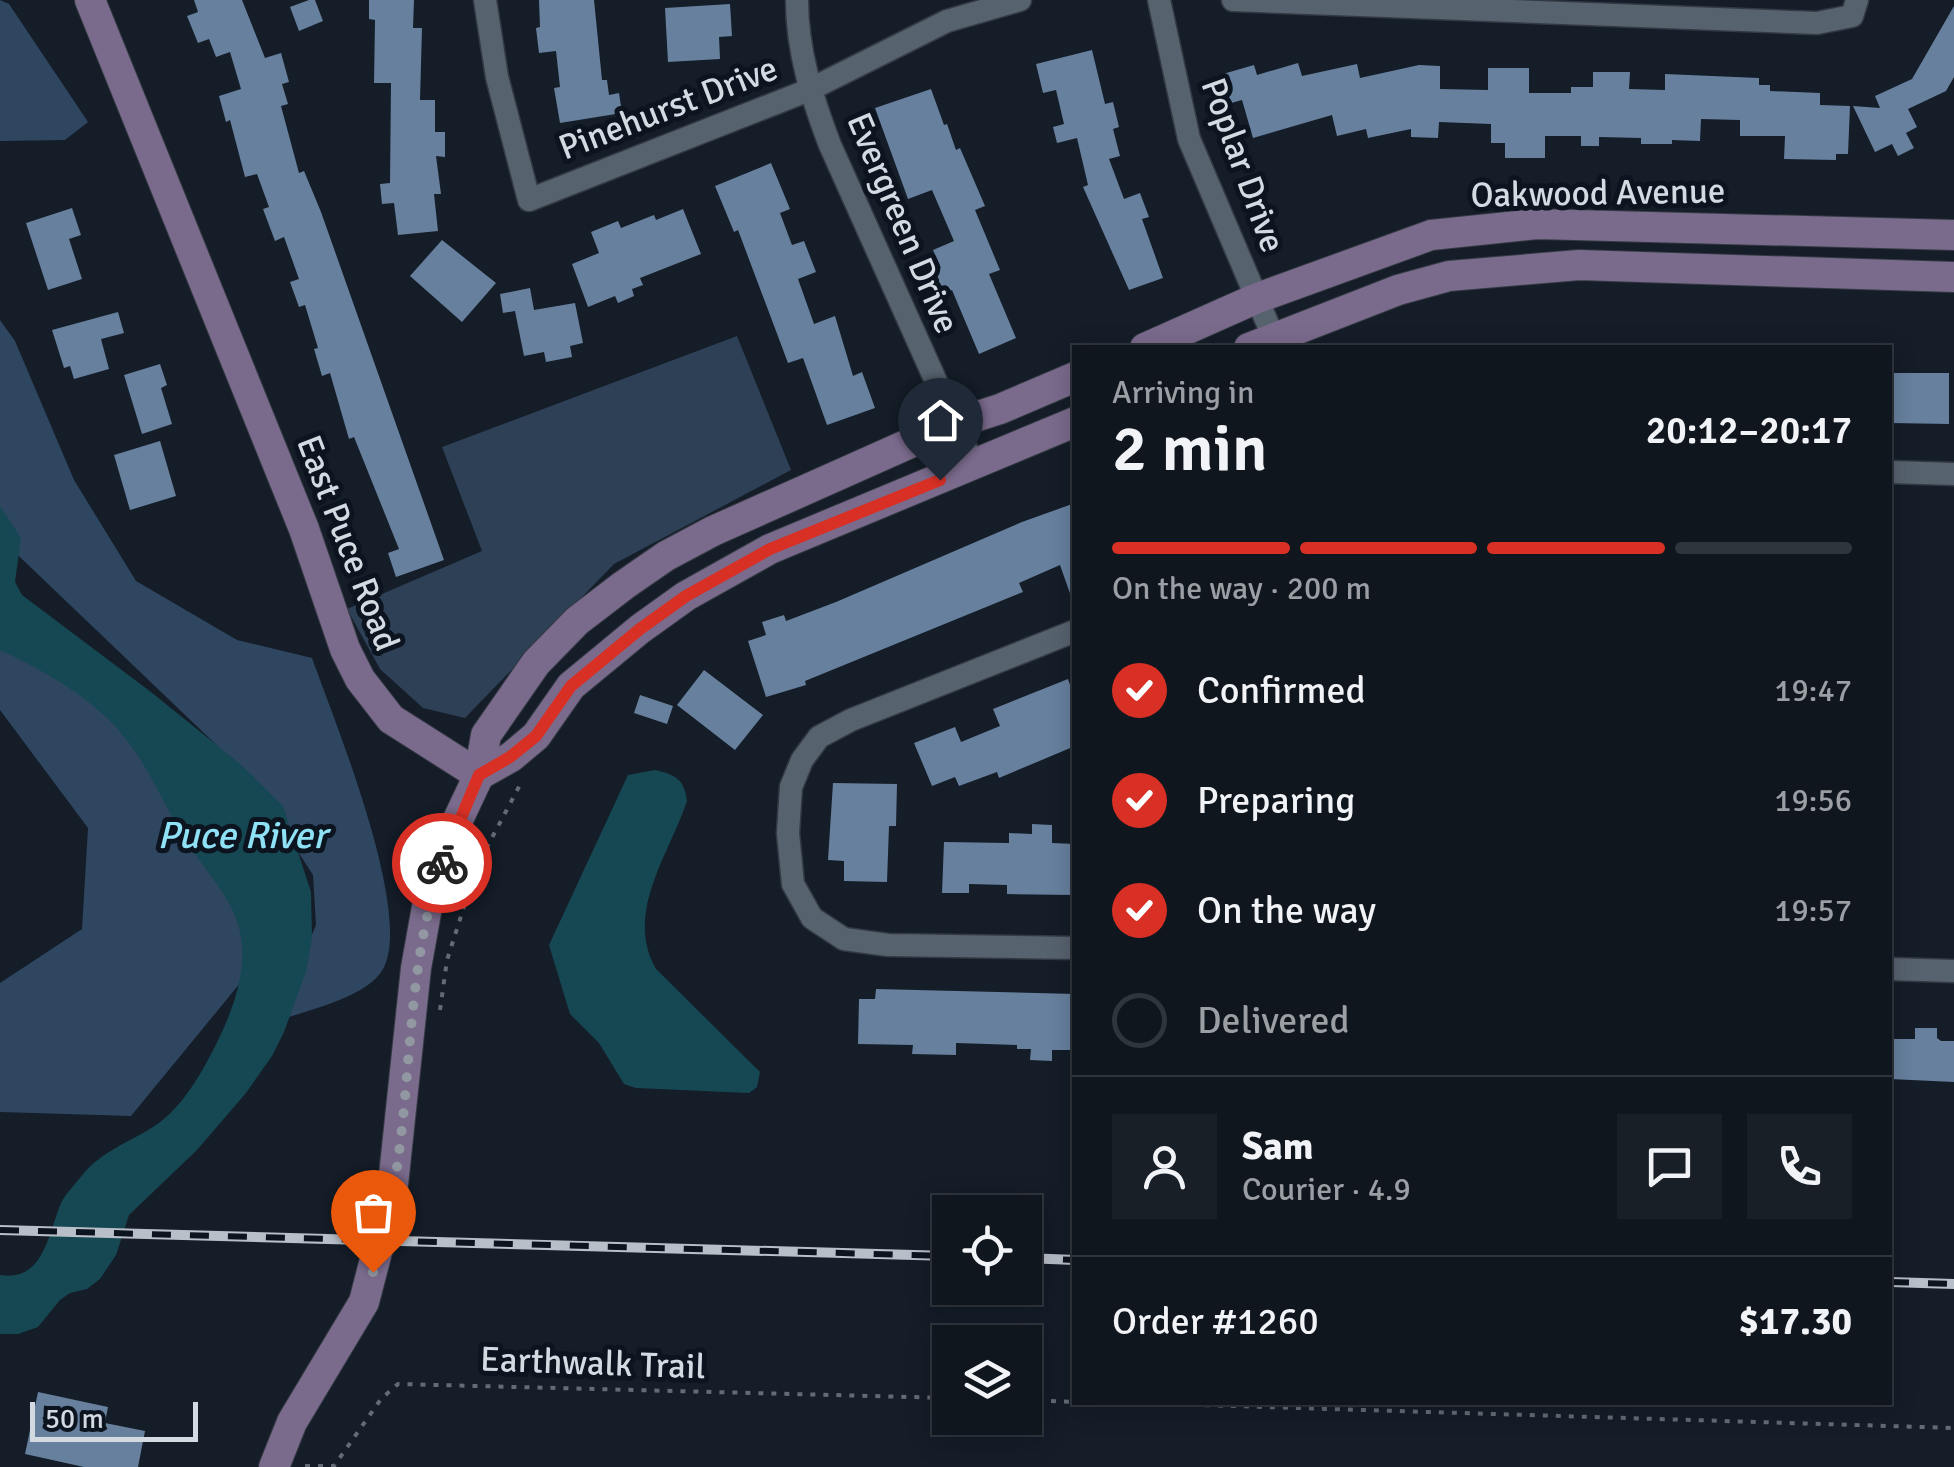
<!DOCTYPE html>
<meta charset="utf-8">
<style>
:root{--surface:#0f161e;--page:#181f27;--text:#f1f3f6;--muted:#9b9fa4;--line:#2f353c;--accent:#d93025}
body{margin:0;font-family:Signika,sans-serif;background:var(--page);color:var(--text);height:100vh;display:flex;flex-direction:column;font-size:38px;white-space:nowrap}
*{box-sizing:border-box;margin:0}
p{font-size:32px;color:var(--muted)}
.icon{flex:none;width:55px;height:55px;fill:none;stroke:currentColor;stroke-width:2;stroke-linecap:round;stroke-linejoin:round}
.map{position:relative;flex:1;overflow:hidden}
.sheet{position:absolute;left:1072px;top:345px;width:820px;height:1060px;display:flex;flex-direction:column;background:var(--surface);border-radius:0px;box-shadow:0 5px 25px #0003,0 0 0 2px var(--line)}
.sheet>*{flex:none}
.buttons{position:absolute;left:932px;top:1195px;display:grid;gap:20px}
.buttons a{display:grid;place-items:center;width:110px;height:110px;border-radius:0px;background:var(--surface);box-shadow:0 5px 25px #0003,0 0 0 2px var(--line);font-size:50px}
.scale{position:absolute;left:30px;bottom:25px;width:168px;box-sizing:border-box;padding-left:10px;border:5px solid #d4dae2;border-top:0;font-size:28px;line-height:35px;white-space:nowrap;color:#d4dae2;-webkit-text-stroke:8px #0c141f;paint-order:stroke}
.pin{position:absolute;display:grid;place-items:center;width:85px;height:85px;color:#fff;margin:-102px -42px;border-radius:50% 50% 50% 0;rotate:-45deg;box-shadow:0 0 10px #0007}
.pin .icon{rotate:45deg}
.courier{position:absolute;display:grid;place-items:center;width:100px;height:100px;margin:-50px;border:8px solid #d93025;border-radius:50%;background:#fff;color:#222;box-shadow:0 2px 12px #0007}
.head em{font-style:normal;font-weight:600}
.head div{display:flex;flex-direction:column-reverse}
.head{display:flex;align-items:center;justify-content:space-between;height:170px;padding:0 40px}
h1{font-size:65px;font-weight:600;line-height:75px}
.bar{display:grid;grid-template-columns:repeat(4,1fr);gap:15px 10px;align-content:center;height:120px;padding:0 40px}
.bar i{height:12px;border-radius:8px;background:var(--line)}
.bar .active{background:var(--accent)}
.bar p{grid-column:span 4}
.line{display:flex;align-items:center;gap:25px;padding:0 40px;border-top:2px solid var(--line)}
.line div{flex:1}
.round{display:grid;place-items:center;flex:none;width:105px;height:105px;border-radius:0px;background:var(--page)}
ol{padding:0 40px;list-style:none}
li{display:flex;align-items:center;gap:30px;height:110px}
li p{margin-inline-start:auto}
li .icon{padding:10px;border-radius:50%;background:var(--accent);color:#fff;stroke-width:4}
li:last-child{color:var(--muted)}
li i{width:55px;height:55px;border:5px solid var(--line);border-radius:50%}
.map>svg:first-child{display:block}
.green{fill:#2d4056}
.forest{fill:#2f4661}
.water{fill:#164853}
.building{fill:#67809e}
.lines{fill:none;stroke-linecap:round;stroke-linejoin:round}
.street-casing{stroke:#343a43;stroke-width:25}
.secondary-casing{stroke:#343a43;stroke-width:32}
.path{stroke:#636b75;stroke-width:4;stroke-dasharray:5 8;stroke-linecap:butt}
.street{stroke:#57626f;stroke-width:22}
.secondary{stroke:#7a6a8c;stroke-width:30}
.rail-casing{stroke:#b9bfc8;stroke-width:10}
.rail{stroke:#0c141f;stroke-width:6;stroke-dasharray:19;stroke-linecap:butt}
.done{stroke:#9198a1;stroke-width:10;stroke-dasharray:0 18}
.route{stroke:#d93025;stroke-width:12}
.labels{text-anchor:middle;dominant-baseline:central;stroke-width:10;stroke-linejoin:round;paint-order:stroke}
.street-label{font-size:35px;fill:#d4dae2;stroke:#0c141f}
.water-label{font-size:38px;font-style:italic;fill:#8fe2f6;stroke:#0c141f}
</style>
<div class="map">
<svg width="1954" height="1467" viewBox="0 0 1954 1467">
<rect width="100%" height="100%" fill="#141d28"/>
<!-- green -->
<path class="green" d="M737,336l54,134 -177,94 -149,154 -42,-10 -43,-39 -33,-60 135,-58 -40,-104z"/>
<!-- forest -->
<g class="forest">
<path d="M0,0l9,4 79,118 -23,18 -65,1z"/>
<path d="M0,320l15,21 59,139 62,101 101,59 75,18c22,62 102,255 71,311 -16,29 -79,42 -109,53l42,-97 -3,-50 -63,-98 -250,-239z"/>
<path d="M0,624l98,68 166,262 -133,162 -131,-4v-129l82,-54 6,-101 -88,-118z"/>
</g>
<!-- water -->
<g class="water">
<path d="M0,506l21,32 -6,44 7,13 129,97 88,71 44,43 28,86 1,46 -6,34 -22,60 -12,24 -26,37 -49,57 -68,65 -13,40 -16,24 -13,10 -17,4 -10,7 -22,27 -20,7h-18v-59c44,7 48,-41 61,-72 5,-10 16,-21 23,-30 19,-22 45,-31 69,-46 22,-14 37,-36 50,-58 19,-34 42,-81 39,-122 -2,-41 -30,-67 -51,-99 -23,-34 -38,-73 -62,-105 -33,-44 -81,-70 -129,-93z"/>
<path d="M655,770c21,5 29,9 32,31 -18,54 -63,112 -31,168l104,103 -3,15 -8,6 -113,-5 -12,-4 -25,-41 -29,-29 -21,-69 79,-170z"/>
</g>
<!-- building -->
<g class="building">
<path d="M194,0h48l23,58 16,-5 8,29 -7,2 6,20 -7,2 18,67 5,-2 17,41 123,348 -48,17 -8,-24 11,-4 -45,-112 -5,2 -19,-66 -8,3 -8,-27 4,-1 -13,-43 -6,2 -9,-25 9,-3 -15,-42 -9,4 -12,-32 6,-2 -12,-33 -12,3 -15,-57 -4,2 -7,-26 22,-7 -11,-37 -14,5 -7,-18 -11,4 -11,-27 11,-4z"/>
<path d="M309,0h6l8,21 -24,10 -9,-24z"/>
<path d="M369,0h45l-1,28h9l-2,72h15v32h10v25l-9,-1 5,38h-7l4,37 -40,4 -4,-32 -12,1 -2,-20 10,-1 1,-100h-17l1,-63 -6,-1z"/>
<path d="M539,0h55l8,80h5l2,15 10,-2 3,20 -62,10 -6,-35 6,-1 -4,-36 -17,2 -3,-25 4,-1z"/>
<path d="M730,4l2,32 -13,1 1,22 -52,3 -3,-54z"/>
<path d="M1954,6v71l-8,14 -38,18 9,18 -11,6 8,15 -16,8 -6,-12 -17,8 -22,-46 27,2 -5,-12 37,-17z"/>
<path d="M1092,50l13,54 8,-2 6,25 -6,2 7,27 -11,3 15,40 16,-6 9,24 -7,2 21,59 -34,12 -46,-103 5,-2 -11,-47 -20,5 -4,-16 11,-3 -8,-34 -13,3 -7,-29z"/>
<path d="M1298,63l4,13 55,-12 3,14 59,-13 21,1v23l48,1v-22h41v25h42v-6h22v-15h37l-1,17 36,1v-16l94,4v7h11v6l50,2v12l30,1 -2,48h-12v6l-52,-1 1,-23h-45v-16l-39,-1 -1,22 -28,-1v4h-31v-6l-42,-1v9h-18v-10h-36v22h-40v-15h-14v-19l-52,-2 -1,16 -27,-1v-8l-43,9 -2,-9 -29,7 -5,-21 -79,23 -11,-38 -18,5 -8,-29 38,-11 3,10z"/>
<path d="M931,89l13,36 3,-1 9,26 4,-2 25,58 -10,4 25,60 -11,4 27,64 -37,16 -27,-64 -8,3 -10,-23 7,-2 -8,-18 21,-9 -22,-51 -24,9 -33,-91z"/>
<path d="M771,163l19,46 -10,4 12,32 12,-4 12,31 -18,7 16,45 21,-8 18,60 9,-4 13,36 -48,17 -24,-67 -15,5 -50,-133 -4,2 -19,-46z"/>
<path d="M72,208l9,27 -12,4 13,40 -34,11 -22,-67z"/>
<path d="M683,209l18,45 -61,24 3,7 -11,4 2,7 -16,7 -3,-7 -27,11 -16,-43 27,-11 -8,-21 27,-11 3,7 33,-13 2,5z"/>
<path d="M442,240l54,43 -34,39 -52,-46z"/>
<path d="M530,288l4,22 41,-7 8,40 -13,3 2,11 -26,5 -2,-10 -20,4 -9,-45 -12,2 -3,-19z"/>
<path d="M118,312l6,21 -23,6 8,30 -35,10 -4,-13 -6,2 -12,-38z"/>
<path d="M160,364l7,21 -6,3 11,36 -30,10 -18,-59z"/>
<path d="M1890,373h59v51l-59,-1z"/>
<path d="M160,441l16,55 -46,14 -16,-55z"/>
<path d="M1075,503v96h-3l-12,-34 -41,18 4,9 -218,89 1,4 -40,12 -18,-56 18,-6 -4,-13 22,-7 2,6 50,-19 186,-80z"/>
<path d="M704,670l59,45 -28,35 -58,-45z"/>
<path d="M1068,679l7,21v46l-76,32 -2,-6 -38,14 -4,-9 -23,9 -18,-43 41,-16 6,15 39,-16 -7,-17z"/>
<path d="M640,695l33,11 -6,18 -33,-11z"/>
<path d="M833,783l64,1 -1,42h-7l-2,56 -43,-1v-20l-16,-1z"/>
<path d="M1032,824l20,1v18l23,1v51l-68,-1v-9l-38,-1v9h-27l2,-51 65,1v-10l23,1z"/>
<path d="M876,989l199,5v56h-23v11l-22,-1 1,-11h-14v-4l-61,-2v12l-44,-1 1,-9 -55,-1 1,-45h16z"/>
<path d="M1915,1028h22v10l4,3h13v41l-64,-3v-40h25z"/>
<path d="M38,1392l70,15 -3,16 40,8 -7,36h-54l-59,-13z"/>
</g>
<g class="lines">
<!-- street casing -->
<g class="street-casing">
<g id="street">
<path d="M485,0l12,77 32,123 280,-110 138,-69 73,-21"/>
<path d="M797,0c0,51 15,98 33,145l144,321"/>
<path d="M1159,0l30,139 89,209"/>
<path d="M1233,0l584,23 35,-7 5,-16"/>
<path d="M1890,472l64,2"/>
<path d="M1075,631l-224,89 -32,17 -17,23 -11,27 -3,46 5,51 19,34 32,21 44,6 187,3"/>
<path d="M1890,969l64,2"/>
</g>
</g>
<!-- secondary casing -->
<g class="secondary-casing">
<g id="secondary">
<path d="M90,0l214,529 41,120 15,30 31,40 88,56"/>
<path d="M1145,348l110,-49 176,-64 106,-11 417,11"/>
<path d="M1249,348l149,-58 51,-14 130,-11 375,12"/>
<path d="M479,775l32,-18 25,-21 35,-50 69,-57 46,-33 84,-47 305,-127"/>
<path d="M274,1467l18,-45 72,-120 28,-108 24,-226 11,-61 27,-79 25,-53 7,-40 50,-72 41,-42 47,-36 42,-29 47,-25 240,-107 47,-15 75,-32"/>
</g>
</g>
<!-- path -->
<g class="path">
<path d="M440,1010l7,-50 30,-94 45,-85"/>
<path d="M1025,1400l50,2"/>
<path d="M1101,1402l853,26"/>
<path d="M305,1466h29l47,-67 17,-15 552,14"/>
</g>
<!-- street -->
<use href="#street" class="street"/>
<!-- secondary -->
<use href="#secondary" class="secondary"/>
<!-- rail casing -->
<g class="rail-casing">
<g id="rail">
<path d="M0,1230l950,26"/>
<path d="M1025,1258l50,2"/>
<path d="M1890,1282l64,2"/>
</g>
</g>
<!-- rail -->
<use href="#rail" class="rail"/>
</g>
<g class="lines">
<!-- done -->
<path class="done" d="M373,1272c7,-25 14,-50 19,-75 21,-111 13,-226 50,-334"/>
<!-- route -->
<path class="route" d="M442,863l37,-88 31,-18 26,-21 35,-50 69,-57 46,-33 84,-47 170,-69"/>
</g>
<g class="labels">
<!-- street labels -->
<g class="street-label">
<text transform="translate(668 108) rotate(-21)">Pinehurst Drive</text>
<text transform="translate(1243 165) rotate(70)">Poplar Drive</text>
<text transform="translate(1598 193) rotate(-1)">Oakwood Avenue</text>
<text transform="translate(903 223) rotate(67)">Evergreen Drive</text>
<text transform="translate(348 543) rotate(69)">East Puce Road</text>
<text transform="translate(593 1363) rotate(2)">Earthwalk Trail</text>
</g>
<!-- water labels -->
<g class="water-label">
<text x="242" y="835">Puce River</text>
</g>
</g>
</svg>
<div class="buttons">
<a><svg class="icon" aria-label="locate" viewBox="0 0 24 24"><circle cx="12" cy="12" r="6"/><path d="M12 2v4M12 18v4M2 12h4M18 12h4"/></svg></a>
<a><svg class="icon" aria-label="layers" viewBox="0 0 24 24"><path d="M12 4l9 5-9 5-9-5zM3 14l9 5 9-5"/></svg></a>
</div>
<div class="scale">50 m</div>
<div class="pin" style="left:373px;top:1272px;background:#ea580c"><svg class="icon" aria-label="bag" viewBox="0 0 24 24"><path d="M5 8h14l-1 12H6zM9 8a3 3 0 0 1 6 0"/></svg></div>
<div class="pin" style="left:940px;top:480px;background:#1f2937"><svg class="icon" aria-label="home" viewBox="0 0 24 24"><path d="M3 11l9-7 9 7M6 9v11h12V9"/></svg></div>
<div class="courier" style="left:442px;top:863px"><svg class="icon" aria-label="bike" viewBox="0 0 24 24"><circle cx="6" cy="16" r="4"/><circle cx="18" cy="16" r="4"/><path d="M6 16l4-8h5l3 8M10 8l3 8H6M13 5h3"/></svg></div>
<section class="sheet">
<div class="head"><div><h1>2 min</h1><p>Arriving in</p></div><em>20:12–20:17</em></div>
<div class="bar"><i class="active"></i><i class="active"></i><i class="active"></i><i></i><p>On the way · 200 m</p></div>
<ol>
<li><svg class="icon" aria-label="check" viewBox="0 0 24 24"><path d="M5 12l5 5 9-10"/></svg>Confirmed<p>19:47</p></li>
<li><svg class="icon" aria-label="check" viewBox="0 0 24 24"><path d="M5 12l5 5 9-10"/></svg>Preparing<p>19:56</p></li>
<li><svg class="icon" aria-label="check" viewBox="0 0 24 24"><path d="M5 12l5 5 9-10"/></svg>On the way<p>19:57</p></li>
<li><i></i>Delivered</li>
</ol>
<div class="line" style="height:180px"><a class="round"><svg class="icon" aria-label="person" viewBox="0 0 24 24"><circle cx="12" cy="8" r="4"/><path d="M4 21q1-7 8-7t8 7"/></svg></a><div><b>Sam</b><p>Courier · 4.9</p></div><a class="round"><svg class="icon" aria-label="chat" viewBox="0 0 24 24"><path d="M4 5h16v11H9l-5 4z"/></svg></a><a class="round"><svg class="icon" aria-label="phone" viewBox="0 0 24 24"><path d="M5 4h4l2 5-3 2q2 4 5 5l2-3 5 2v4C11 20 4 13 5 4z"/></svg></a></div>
<div class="line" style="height:130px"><div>Order #1260</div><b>$17.30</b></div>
</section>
</div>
